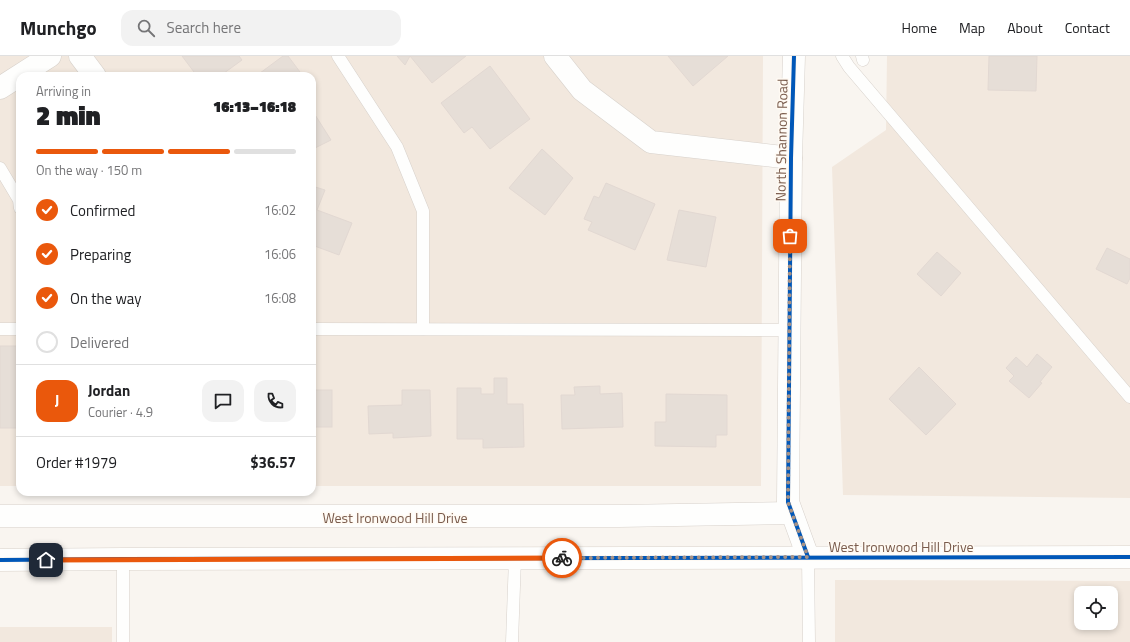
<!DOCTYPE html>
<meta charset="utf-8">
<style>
:root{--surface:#fff;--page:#f2f2f2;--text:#202124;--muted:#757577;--line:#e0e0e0;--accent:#ea580c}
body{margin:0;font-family:"Titillium Web",sans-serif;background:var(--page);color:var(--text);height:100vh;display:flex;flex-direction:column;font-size:15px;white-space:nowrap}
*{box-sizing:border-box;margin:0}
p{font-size:13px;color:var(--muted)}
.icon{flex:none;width:22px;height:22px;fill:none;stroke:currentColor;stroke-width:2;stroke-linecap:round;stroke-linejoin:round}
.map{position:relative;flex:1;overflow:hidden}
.sheet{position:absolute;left:16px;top:16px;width:300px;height:424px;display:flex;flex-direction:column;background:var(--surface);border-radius:12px;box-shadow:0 2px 6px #0003}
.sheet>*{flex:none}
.tools{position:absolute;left:1074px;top:530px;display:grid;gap:8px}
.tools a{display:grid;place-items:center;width:44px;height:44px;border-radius:8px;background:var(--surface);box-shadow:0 2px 6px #0003;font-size:20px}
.pin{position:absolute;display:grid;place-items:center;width:34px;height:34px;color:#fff;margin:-17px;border-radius:8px;box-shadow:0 2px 6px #0006}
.courier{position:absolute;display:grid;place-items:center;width:40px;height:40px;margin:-20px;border:3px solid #ea580c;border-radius:50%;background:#fff;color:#222;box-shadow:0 1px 5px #0007}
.overview em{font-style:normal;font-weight:800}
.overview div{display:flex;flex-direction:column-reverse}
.overview{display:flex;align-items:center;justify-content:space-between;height:68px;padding:0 20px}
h1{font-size:26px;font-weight:800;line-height:30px}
.bar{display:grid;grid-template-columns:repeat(4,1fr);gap:6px 4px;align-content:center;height:48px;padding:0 20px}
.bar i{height:5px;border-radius:3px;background:var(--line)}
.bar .current{background:var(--accent)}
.bar p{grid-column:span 4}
.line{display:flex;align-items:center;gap:10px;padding:0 20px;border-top:1px solid var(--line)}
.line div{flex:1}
.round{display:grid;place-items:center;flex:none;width:42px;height:42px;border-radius:12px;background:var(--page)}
ol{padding:0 20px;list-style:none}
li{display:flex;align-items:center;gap:12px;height:44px}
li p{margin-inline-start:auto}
li .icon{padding:4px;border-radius:50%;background:var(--accent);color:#fff;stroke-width:4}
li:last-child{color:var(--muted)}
li i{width:22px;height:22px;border:2px solid var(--line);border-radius:50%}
header{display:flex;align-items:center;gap:24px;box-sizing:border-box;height:56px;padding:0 20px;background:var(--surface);border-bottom:1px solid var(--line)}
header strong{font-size:19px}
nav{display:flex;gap:22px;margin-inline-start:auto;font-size:14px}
.search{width:280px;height:36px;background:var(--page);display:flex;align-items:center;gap:10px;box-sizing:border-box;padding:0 14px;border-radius:12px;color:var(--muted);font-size:15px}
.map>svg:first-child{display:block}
.residential{fill:#f2e8de;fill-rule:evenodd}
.building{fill:#e6ded7;stroke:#e2d8d2}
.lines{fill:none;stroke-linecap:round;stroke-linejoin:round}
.lane-casing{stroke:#d7d1cb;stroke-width:13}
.street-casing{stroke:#d7d1cb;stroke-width:23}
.secondary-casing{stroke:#d9d2cb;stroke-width:23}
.lane{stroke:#fefefd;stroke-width:12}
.street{stroke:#fefefd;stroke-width:22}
.secondary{stroke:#fefefd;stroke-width:22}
.cycleway-casing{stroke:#fffaf3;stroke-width:6}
.cycleway{stroke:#0057b8;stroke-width:4}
.done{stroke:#a69286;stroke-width:4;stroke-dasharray:0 7.2}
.route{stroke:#ea580c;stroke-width:5}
.labels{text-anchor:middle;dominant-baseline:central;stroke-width:3;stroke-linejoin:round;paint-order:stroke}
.street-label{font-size:14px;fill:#7a5c4d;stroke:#fffaf3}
</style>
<header>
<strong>Munchgo</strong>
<div class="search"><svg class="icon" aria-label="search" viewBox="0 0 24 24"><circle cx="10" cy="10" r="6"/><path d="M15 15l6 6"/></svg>Search here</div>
<nav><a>Home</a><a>Map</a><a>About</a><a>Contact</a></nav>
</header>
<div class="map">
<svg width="1130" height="586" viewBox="0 0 1130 586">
<rect width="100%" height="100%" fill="#f9f5f0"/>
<!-- residential -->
<g class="residential">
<path d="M0,0h763l-2,430h-449v-410h-292v410h-20z"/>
<path d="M887,0h243v442l-287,-3 -11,-328 54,-37z"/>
<path d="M835,524l295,1v61h-295zM1081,537h30v30h-30z"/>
<rect x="0" y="571" width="112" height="15"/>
</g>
<!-- building -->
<g class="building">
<path d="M182,0h57l3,4 -22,16h-23z"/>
<path d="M283,0h5l15,20h-47z"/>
<path d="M397,0h69l-34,27 -22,-27 -5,9z"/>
<path d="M668,0h60l-35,30z"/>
<path d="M989,0h48l-1,35 -48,-1z"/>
<path d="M490,10l40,53 -40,30 -18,-22 -8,6 -23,-30z"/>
<path d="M312,54l19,30 -18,9 -1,-2z"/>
<path d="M542,93l31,29 -28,37 -36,-27z"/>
<path d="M606,127l49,21 -20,46 -47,-20 4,-8 -8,-3 10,-23 5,2z"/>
<path d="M312,130l13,4 -8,20 35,13 -13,32 -27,-10z"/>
<path d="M679,154l37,7 -10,50 -39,-7z"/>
<path d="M1107,192l23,11v19l-3,6 -31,-15z"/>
<path d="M937,196l24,21 -20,23 -24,-22z"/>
<path d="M0,290h19l1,82h-20z"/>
<path d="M1037,298l15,13 -12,15 2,1 -13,15 -20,-17 5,-5 -8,-8 10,-11 11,10z"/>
<path d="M919,311l37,37 -30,31 -37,-36z"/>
<path d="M494,322h13v26h16l1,43 -41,1v-9h-26v-51h24v6h13z"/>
<path d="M600,330v8l22,-1 1,34 -61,2 -1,-34h14l-1,-8z"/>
<rect x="312" y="334" width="20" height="37"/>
<path d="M402,334h28l1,46 -38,2v-5l-24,1 -1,-28 34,-1z"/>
<path d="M666,338l61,1v40h-11v12l-61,-1v-24h11z"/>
</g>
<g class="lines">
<!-- lane casing -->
<g class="lane-casing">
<g id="lane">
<path d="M338,0l59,91 26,64v118"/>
<path d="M842,0l7,11 281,330"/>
<path d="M862,0l1,4"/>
<path d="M0,112l19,32 1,8"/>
<path d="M0,273h20"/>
<path d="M312,273l478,1"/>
<path d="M808,501l1,85"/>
<path d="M123,503v83"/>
<path d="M512,586l3,-84"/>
</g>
</g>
<!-- street casing -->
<g class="street-casing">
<g id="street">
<path d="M80,0l15,20"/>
<path d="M555,0l27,34 69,52 140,16"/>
<path d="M794,0l-3,102 -3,344 20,55"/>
<path d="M0,32l50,-32"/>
<path d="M0,460h619l172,-3"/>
</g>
</g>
<!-- secondary casing -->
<g class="secondary-casing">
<path id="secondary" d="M0,504l123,-1 1007,-2"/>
</g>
<!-- lane -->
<use href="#lane" class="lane"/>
<!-- street -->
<use href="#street" class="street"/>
<!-- secondary -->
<use href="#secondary" class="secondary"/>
<!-- cycleway casing -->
<g class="cycleway-casing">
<g id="cycleway">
<path d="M794,0l-3,102 -3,344 20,55"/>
<path d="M0,504l123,-1 1007,-2"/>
</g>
</g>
<!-- cycleway -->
<use href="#cycleway" class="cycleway"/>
</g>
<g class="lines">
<!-- done -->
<path class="done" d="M562,502l246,-1 -20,-55 2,-266"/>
<!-- route -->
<path class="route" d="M46,504l516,-2"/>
</g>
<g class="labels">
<!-- street labels -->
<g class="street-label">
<text transform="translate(781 84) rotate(-89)">North Shannon Road</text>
<text x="395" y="461">West Ironwood Hill Drive</text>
<text x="901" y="490">West Ironwood Hill Drive</text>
</g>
</g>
</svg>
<div class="tools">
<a><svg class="icon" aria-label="locate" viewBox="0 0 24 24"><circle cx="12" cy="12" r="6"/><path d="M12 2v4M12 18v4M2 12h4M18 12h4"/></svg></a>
</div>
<div class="pin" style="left:790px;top:180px;background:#ea580c"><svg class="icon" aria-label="bag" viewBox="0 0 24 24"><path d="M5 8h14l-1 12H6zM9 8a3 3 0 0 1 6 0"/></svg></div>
<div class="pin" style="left:46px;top:504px;background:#1f2937"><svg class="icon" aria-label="home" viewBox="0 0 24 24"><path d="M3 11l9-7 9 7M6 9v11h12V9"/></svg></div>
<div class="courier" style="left:562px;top:502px"><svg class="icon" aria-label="bike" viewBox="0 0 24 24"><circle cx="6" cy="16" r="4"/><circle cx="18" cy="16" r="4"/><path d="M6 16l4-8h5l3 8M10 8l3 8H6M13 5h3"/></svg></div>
<section class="sheet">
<div class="overview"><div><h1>2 min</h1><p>Arriving in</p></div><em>16:13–16:18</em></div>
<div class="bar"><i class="current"></i><i class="current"></i><i class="current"></i><i></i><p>On the way · 150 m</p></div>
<ol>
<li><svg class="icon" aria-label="check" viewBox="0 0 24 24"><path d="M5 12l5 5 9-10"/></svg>Confirmed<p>16:02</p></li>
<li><svg class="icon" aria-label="check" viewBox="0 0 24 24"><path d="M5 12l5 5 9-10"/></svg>Preparing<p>16:06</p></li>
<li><svg class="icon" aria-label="check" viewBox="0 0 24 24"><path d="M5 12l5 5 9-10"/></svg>On the way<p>16:08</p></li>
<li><i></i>Delivered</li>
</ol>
<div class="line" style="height:72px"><b class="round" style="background:var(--accent);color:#fff">J</b><div><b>Jordan</b><p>Courier · 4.9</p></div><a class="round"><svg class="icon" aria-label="chat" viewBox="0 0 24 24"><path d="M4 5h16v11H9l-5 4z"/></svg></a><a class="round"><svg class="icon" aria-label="phone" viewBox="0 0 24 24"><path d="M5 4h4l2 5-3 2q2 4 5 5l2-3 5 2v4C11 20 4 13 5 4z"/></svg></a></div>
<div class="line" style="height:52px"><div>Order #1979</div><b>$36.57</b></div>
</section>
</div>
